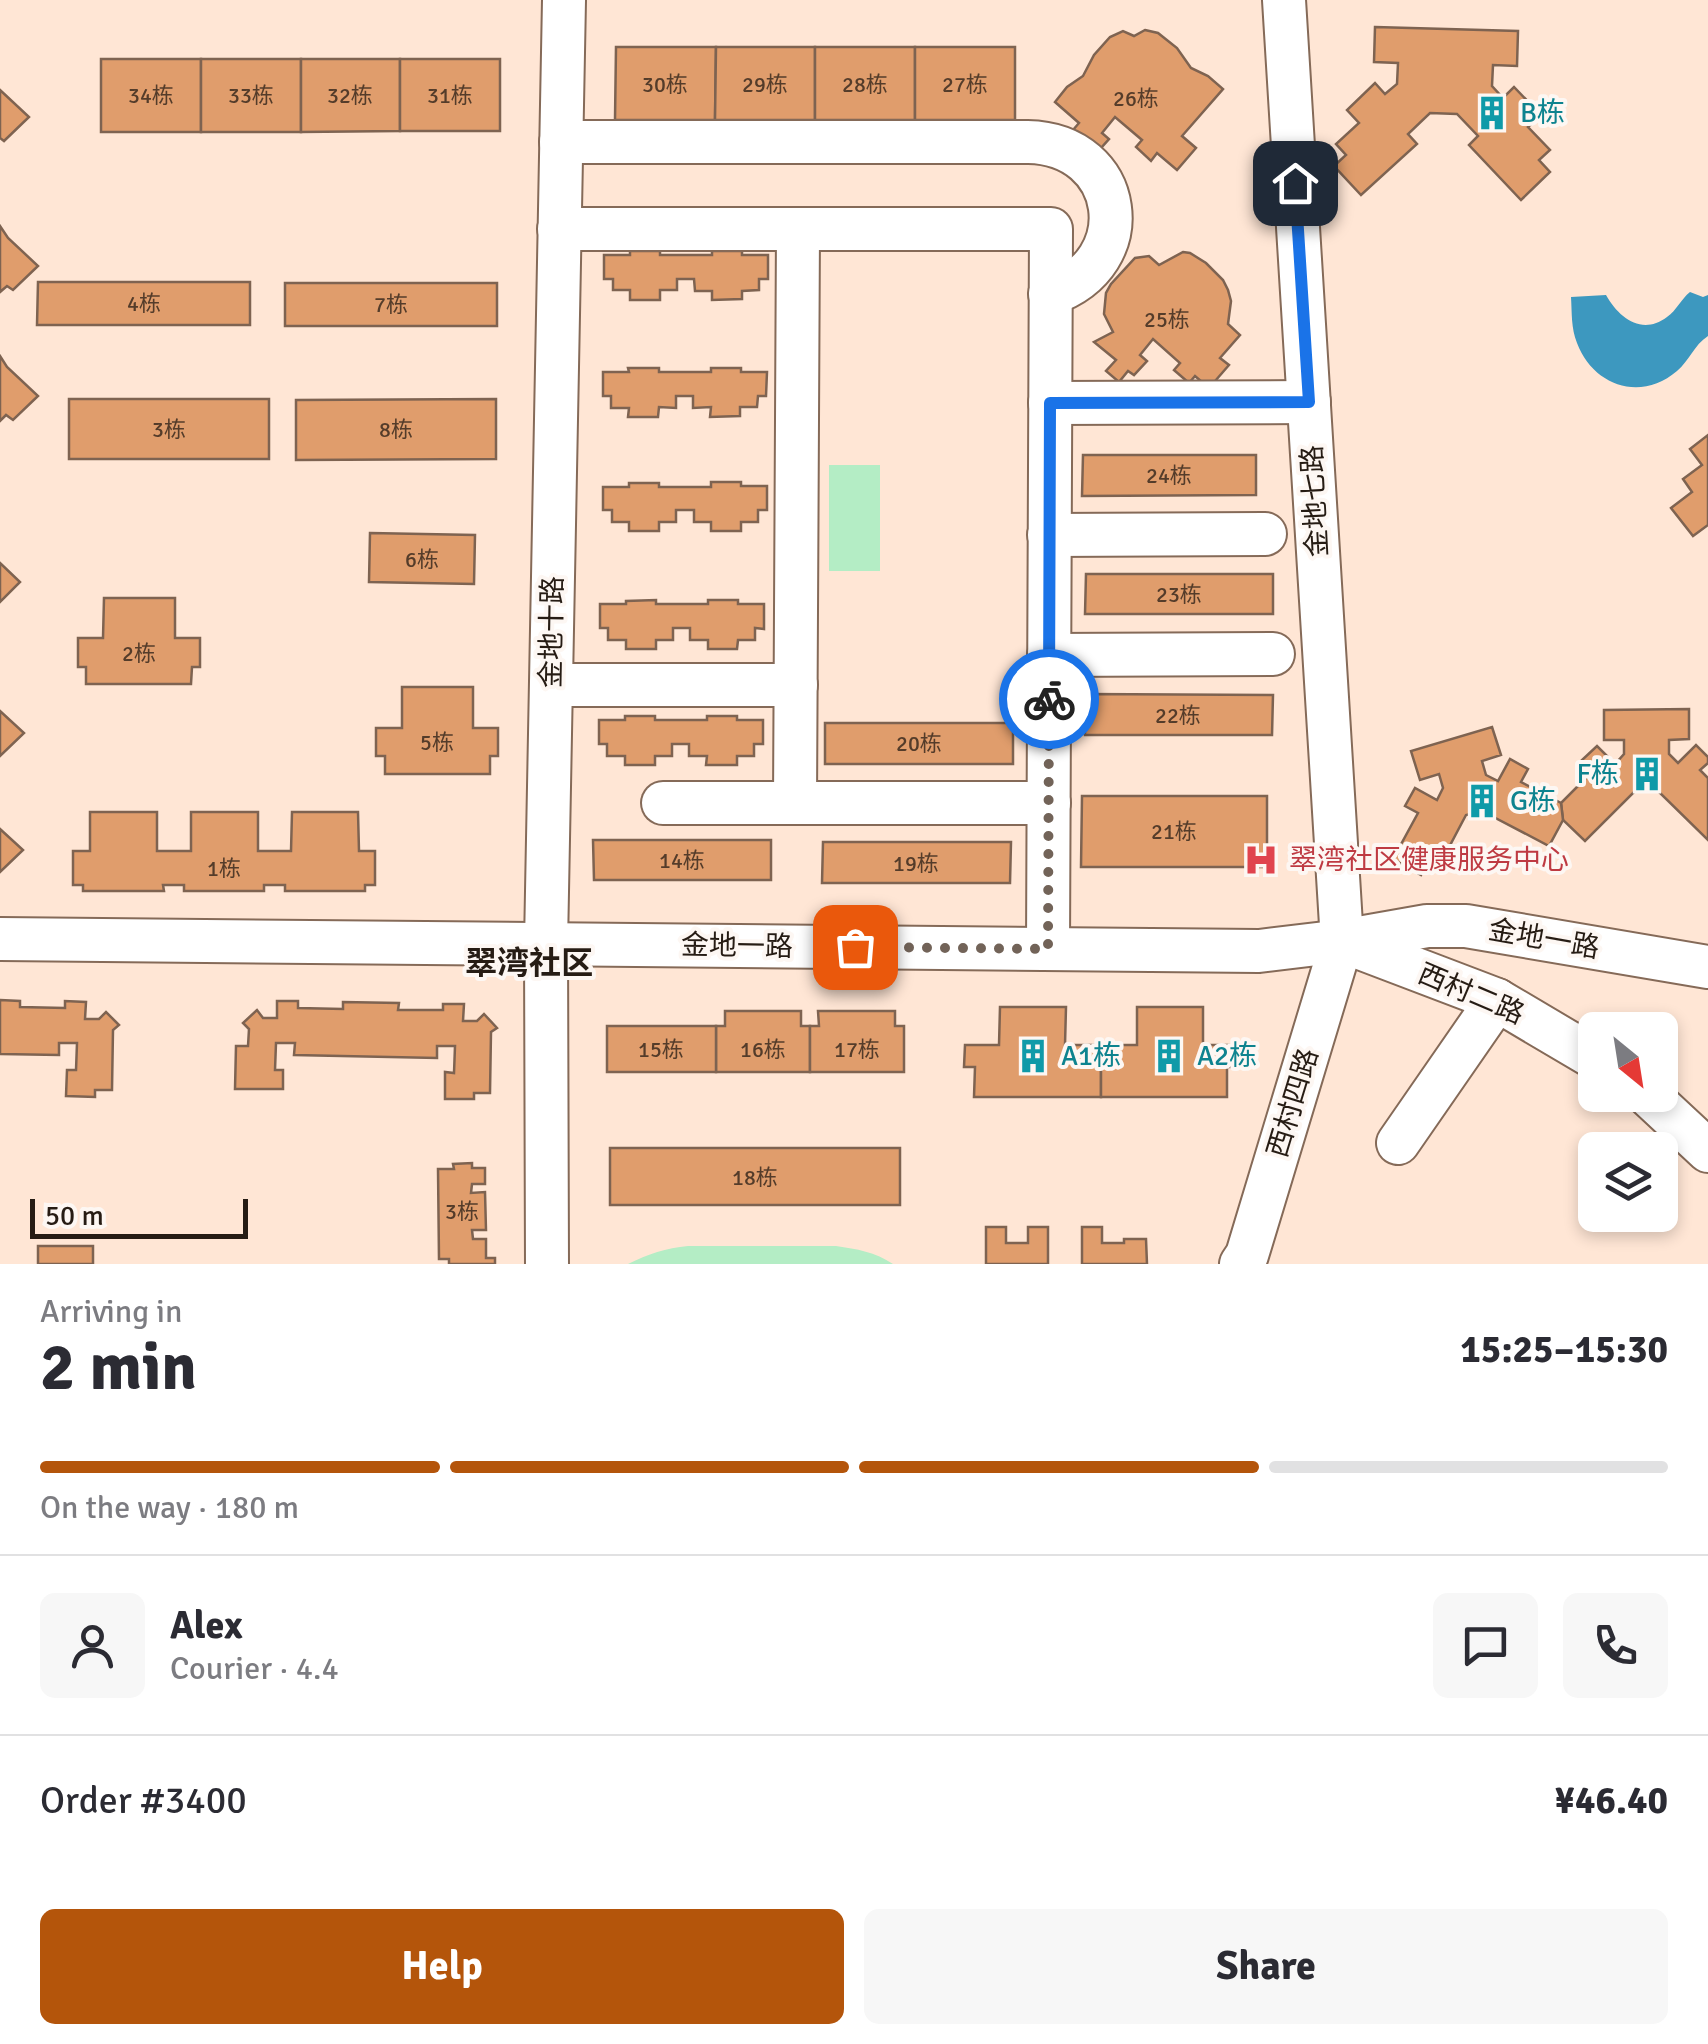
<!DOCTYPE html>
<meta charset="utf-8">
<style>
:root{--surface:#fff;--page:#f7f7f7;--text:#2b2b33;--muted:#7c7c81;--line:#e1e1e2;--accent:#b4550b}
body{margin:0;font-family:Signika,"Noto Sans SC",sans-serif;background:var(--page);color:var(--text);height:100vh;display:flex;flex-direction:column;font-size:38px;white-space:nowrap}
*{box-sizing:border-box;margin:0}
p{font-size:32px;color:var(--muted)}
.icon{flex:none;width:55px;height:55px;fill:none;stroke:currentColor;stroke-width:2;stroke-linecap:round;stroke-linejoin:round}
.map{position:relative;height:1264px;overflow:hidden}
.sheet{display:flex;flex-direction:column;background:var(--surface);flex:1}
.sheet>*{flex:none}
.needle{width:65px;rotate:150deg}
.fabs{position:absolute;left:1578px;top:1012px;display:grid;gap:20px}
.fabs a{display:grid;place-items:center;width:100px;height:100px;border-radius:15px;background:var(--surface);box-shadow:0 5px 15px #0003;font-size:50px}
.scale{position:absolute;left:30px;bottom:25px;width:218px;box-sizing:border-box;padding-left:10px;border:5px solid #261c14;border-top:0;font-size:28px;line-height:35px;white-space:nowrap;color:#261c14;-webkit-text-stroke:8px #fdf7f3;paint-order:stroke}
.pin{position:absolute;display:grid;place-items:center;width:85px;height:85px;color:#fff;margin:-42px;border-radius:20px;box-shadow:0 5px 15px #0006}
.courier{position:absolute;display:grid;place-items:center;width:100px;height:100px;margin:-50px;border:8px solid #1a73e8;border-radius:50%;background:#fff;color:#222;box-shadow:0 2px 12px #0007}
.summary em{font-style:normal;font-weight:700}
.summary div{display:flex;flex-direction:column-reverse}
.summary{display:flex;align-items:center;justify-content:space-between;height:170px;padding:0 40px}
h1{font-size:65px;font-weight:700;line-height:75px}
.bar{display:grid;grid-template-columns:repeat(4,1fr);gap:15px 10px;align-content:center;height:120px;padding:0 40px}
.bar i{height:12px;border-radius:8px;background:var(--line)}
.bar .current{background:var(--accent)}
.bar p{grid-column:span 4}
.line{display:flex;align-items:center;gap:25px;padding:0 40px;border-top:2px solid var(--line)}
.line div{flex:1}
.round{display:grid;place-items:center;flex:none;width:105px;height:105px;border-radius:15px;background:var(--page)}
.primary-button{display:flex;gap:20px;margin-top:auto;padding:20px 40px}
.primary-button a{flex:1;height:115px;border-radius:15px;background:var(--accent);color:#fff;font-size:40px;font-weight:700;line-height:115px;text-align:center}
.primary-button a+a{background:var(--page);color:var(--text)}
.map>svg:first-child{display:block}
.green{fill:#b4edc5}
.water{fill:#3d98bf}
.building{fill:#e09d6c;stroke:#7e6351;stroke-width:2.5}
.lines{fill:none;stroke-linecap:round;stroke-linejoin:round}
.minor-casing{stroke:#856a58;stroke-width:46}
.minor{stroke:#fff;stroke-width:42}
.done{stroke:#726358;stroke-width:10;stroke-dasharray:0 18}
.route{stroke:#1a73e8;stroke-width:12}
.labels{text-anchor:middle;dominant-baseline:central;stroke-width:8;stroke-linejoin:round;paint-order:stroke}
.number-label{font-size:22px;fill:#543c2a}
.culture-label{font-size:28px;fill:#0d838f;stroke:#fdf7f3;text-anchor:start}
.street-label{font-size:28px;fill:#261c14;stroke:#fdf7f3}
.health-label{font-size:28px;fill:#be3a42;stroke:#fdf7f3;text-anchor:start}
.quarter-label{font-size:32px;font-weight:bold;fill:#261c14;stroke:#fdf7f3}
</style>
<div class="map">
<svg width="1708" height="1264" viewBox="0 0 1708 1264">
<rect width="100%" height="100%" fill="#ffe6d5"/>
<!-- green -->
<g class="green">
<rect x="829" y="465" width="51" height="106"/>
<path d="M688,1246h148c21,3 39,6 57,18h-265c20,-10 38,-16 60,-18z"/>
</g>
<!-- water -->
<path class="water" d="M1690,292l13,5 5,-2v41c-14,9 -19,25 -31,35 -36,31 -84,15 -100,-28 -6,-15 -5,-30 -6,-46l35,-2c13,23 36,41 61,22 10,-7 14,-18 23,-25z"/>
<!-- building -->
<g class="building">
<path d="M1375,27l143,4 -1,35 -24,-1 -1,21 11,12 11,-11 27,28 -13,12 22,23 -11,10 11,12 -29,28 -52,-55 9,-9 -21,-22 -27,-1 -22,21 9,10 -56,51 -27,-29 12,-11 -10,-11 23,-21 -12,-13 28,-27 10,11 12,-10 1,-21 -24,-1z"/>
<path d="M1145,30l13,3 19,15 14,20 17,8 15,13 -41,47 14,12 -19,22 -20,-17 -6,8 -15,-14 6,-7 -27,-23 -13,16 7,6 -17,19 -25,-21 12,-14 -24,-21 12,-15 16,-11 11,-21 16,-18 13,-6 11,5z"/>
<path d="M616,47h100l-1,73h-100z"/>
<path d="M716,47h99v73h-100z"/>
<rect x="815" y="47" width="100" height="73"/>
<rect x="915" y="47" width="100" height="73"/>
<rect x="101" y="59" width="100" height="73"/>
<rect x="201" y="59" width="100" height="73"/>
<path d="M301,59h99v72l-99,1z"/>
<rect x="400" y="59" width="100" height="72"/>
<path d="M0,90l29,27 -25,24 -4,-3z"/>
<path d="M0,226l8,12 30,28 -25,24 -6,-4 -7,6z"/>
<path d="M630,251h30v4h52v-4h30v4h26v24h-9v11l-17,1v8l-30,1v-9h-17l-1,-12h-17v11h-17v10h-30v-10h-17v-11h-9v-24h26z"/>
<path d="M1183,252l7,1 16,10 17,17 5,10 3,11 -3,23 12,11 -20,23 9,7 -20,23 -14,-12 -6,7 -15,-13 6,-7 -27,-24 -13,16 7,6 -13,14 -6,-4 -9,11 -13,-11 10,-11 -22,-18 19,-10 -9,-18 2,-21 5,-9 24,-26 14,-2 10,9z"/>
<path d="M38,282h212v43h-213z"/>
<rect x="285" y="283" width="212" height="43"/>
<path d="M0,356l7,11 31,29 -25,24 -7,-5 -6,6z"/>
<path d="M628,368h31v4h52v-4h30v4h26l-1,24h-8l-1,11h-17v9l-30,1 1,-10 -18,1v-12h-17v12l-17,-1 -1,10h-30l1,-9h-18v-12h-8v-24h26z"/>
<rect x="69" y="399" width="200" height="60"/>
<path d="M496,399v60l-200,1v-60z"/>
<path d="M1708,435v90l-15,11 -22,-28 21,-16 -9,-13 19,-14 -12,-16z"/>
<path d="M1083,455h173v40l-174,1z"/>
<path d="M711,482h30v4h26v24h-9v12h-17v9h-30v-9h-17v-12h-18v12h-17v9h-30v-9h-17v-12h-9v-23h26v-4h30v4h52z"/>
<path d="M370,533l105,2 -1,49 -105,-2z"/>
<path d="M0,563l20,19 -20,20z"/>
<path d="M1086,574h187v40h-188z"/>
<path d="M104,598h71v40h25v29h-8l-1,17h-105v-17h-8v-29h25z"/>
<path d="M656,600v4h52v-4h30v4h26v25l-9,-1v12h-17l-1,9h-29v-9h-18v-12h-17v12h-17v9h-30v-9h-18v-12h-8v-24h26v-3z"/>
<path d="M402,687h71v41h25v28h-8v18h-105v-18h-9v-28h26z"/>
<path d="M1084,694l189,1 -1,40h-187z"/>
<path d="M1689,709v30l-20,1v14l9,9 18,-18 12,12v6l-8,7 8,8v62l-54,-53h-15l-54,54 -22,-21 -2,-17 32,-32 -11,-11 15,-14 18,18 9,-10v-14h-20v-30z"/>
<path d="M0,711l24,22 -24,23z"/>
<path d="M625,716h30v4h52v-4h30v4h26v24h-9v12h-17v9h-31l1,-9h-18v-12h-17v12h-17v9h-30v-9h-18v-12h-8v-24h26z"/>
<rect x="825" y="723" width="188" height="41"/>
<path d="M1492,727l9,28 -19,6 4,14 12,6 12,-22 18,10 -7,13 40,21 2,17 -14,26 -67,-35 -16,4 -28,53 -11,-5 -6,12 -28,-16 25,-46 -13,-7 10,-18 22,12 6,-12 -4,-14 -19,6 -9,-29z"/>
<path d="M1082,796h185v71h-186z"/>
<path d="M90,812h67v39h34v-39h67v39h33l1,-39h66l1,39h16v34h-10v6h-80v-6h-21v6h-80v-6h-21l1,6h-81v-6h-10v-34h17z"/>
<path d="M0,829l23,21 -23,22z"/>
<path d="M593,840h178v40h-177z"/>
<path d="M823,842h188l-1,41h-188z"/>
<path d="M0,1000l20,1v6l45,1v-7l21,1 -1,17h14l7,-7 13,13 -6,5 -1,60h-17v7l-29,-1 1,-26h9l1,-27h-18v12l-59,-1z"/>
<path d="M277,1001h21v7l45,1v-7l56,1 -1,7h45v-6h21l-1,17h14l7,-7 13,14 -6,4 -1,61h-16v6h-29v-27l9,1 1,-27h-18v12l-143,-3 1,-12h-19l-1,27h8v19h-48l1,-43h12l1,-17 -6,-6 14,-13 6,8h14z"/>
<path d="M1000,1007h66l-1,38h36v52h-127l1,-30h-11l1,-22h34z"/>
<path d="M1137,1007h66v38h35v22h-11v30h-126v-52h36z"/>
<path d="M725,1011h76v15h9v46h-94v-46h9z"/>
<path d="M818,1011h77v15h9v46h-94v-46h9z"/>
<rect x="607" y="1026" width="109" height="46"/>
<rect x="610" y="1148" width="290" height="57"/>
<path d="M472,1163v5h13v16h-13l-1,9 14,-1 1,38h-14l1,9h13v19h9v6h-46v-5h-10l-1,-90h16l-1,-5z"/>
<path d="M986,1227h20v16h22v-16h20v37h-62z"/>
<path d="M1082,1227h20v16h22v-4h22l1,25h-65z"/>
<rect x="38" y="1246" width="55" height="18"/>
</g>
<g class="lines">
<!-- minor casing -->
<g class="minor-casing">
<g id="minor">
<path d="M561,142h467c97,2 114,121 22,152"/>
<path d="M559,229h492l-3,720"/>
<path d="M1050,403l259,-1"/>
<path d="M1049,535l216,-1"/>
<path d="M1049,655l224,-1"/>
<path d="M551,685h245"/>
<path d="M663,803h386"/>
<path d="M795,803l3,-574"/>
<path d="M0,939l1259,12 83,-10 85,-15h39l242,41"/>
<path d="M1342,941l155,59 98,58"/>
<path d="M1648,1095l60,56"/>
<path d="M1398,1143l99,-143"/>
<path d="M547,1264l-1,-320 18,-944"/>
<path d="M1241,1264l6,-9 95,-314 -58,-941"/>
</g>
</g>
<!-- minor -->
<use href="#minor" class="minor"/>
</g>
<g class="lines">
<!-- done -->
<path class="done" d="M855,947l193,2 1,-250"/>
<!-- route -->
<path class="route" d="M1049,699l1,-296 259,-1 -14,-219"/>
</g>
<!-- icons -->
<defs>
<g id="building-bare" transform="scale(2.7)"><path d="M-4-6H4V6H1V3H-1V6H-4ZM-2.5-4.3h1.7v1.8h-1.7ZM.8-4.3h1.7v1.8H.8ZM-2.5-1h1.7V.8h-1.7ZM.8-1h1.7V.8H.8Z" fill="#0f9aa8" stroke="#fdf7f3" stroke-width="2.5" paint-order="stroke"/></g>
<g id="hospital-bare" transform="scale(2.7)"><path d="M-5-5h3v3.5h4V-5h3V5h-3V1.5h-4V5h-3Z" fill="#e0444e" stroke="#fdf7f3" stroke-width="2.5" paint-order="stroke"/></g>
</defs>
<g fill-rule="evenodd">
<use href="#building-bare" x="1492" y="113"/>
<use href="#building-bare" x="1647" y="774"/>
<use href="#building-bare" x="1482" y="801"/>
<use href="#hospital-bare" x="1261" y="860"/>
<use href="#building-bare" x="1033" y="1056"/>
<use href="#building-bare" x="1169" y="1056"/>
</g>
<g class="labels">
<!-- number labels -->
<g class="number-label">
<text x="665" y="84">30栋</text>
<text x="765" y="84">29栋</text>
<text x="865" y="84">28栋</text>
<text x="965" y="84">27栋</text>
<text x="151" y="95">34栋</text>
<text x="251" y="95">33栋</text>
<text x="350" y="95">32栋</text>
<text x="450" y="95">31栋</text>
<text x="1136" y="98">26栋</text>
<text x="144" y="303">4栋</text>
<text x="391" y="304">7栋</text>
<text x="1167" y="319">25栋</text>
<text x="169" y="429">3栋</text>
<text x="396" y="429">8栋</text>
<text x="1169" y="475">24栋</text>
<text x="422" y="559">6栋</text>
<text x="1179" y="594">23栋</text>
<text x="139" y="653">2栋</text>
<text x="1178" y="715">22栋</text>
<text x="437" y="742">5栋</text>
<text x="919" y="743">20栋</text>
<text x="1174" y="831">21栋</text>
<text x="682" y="860">14栋</text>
<text x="916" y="863">19栋</text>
<text x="224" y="868">1栋</text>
<text x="661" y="1049">15栋</text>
<text x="763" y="1049">16栋</text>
<text x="857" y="1049">17栋</text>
<text x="755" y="1177">18栋</text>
<text x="462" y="1211">3栋</text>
</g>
<!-- culture labels -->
<g class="culture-label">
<text x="1520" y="113">B栋</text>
<text x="1619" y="774" text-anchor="end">F栋</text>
<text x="1510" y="801">G栋</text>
<text x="1061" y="1056">A1栋</text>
<text x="1197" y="1056">A2栋</text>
</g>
<!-- street labels -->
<g class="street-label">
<text transform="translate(1315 501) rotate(-93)">金地七路</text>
<text transform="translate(552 632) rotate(-89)">金地十路</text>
<text transform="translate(1544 939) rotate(10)">金地一路</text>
<text transform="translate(737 946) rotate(1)">金地一路</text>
<text transform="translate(1471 994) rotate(23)">西村二路</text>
<text transform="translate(1293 1103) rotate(-73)">西村四路</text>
</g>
<!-- health labels -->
<g class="health-label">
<text x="1289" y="860">翠湾社区健康服务中心</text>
</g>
<!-- quarter labels -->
<g class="quarter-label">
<text x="529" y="963">翠湾社区</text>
</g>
</g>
</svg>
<div class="fabs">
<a><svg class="needle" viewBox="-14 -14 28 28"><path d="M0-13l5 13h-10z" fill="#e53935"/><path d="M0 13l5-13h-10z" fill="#7c7c81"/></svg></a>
<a><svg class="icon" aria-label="layers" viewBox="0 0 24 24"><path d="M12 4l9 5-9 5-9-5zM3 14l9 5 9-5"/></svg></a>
</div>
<div class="scale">50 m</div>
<div class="pin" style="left:855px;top:947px;background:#ea580c"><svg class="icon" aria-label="bag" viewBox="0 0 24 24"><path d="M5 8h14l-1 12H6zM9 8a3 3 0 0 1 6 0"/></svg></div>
<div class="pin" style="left:1295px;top:183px;background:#1f2937"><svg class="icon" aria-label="home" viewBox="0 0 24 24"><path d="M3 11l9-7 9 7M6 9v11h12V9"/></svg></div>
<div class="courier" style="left:1049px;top:699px"><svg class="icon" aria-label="bike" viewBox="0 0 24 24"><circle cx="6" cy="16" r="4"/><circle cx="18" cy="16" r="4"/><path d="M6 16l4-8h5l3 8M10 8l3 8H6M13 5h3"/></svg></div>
</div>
<section class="sheet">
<div class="summary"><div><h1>2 min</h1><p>Arriving in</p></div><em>15:25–15:30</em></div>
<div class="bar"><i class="current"></i><i class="current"></i><i class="current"></i><i></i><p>On the way · 180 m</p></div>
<div class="line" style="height:180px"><a class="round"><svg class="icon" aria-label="person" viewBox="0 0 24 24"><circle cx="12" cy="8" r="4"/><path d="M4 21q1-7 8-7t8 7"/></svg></a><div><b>Alex</b><p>Courier · 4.4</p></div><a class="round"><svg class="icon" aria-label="chat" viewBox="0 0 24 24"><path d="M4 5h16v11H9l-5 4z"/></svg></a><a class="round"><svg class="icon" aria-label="phone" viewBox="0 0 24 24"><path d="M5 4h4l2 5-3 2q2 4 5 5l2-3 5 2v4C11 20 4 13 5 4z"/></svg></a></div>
<div class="line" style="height:130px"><div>Order #3400</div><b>¥46.40</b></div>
<div class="primary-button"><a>Help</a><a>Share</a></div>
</section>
